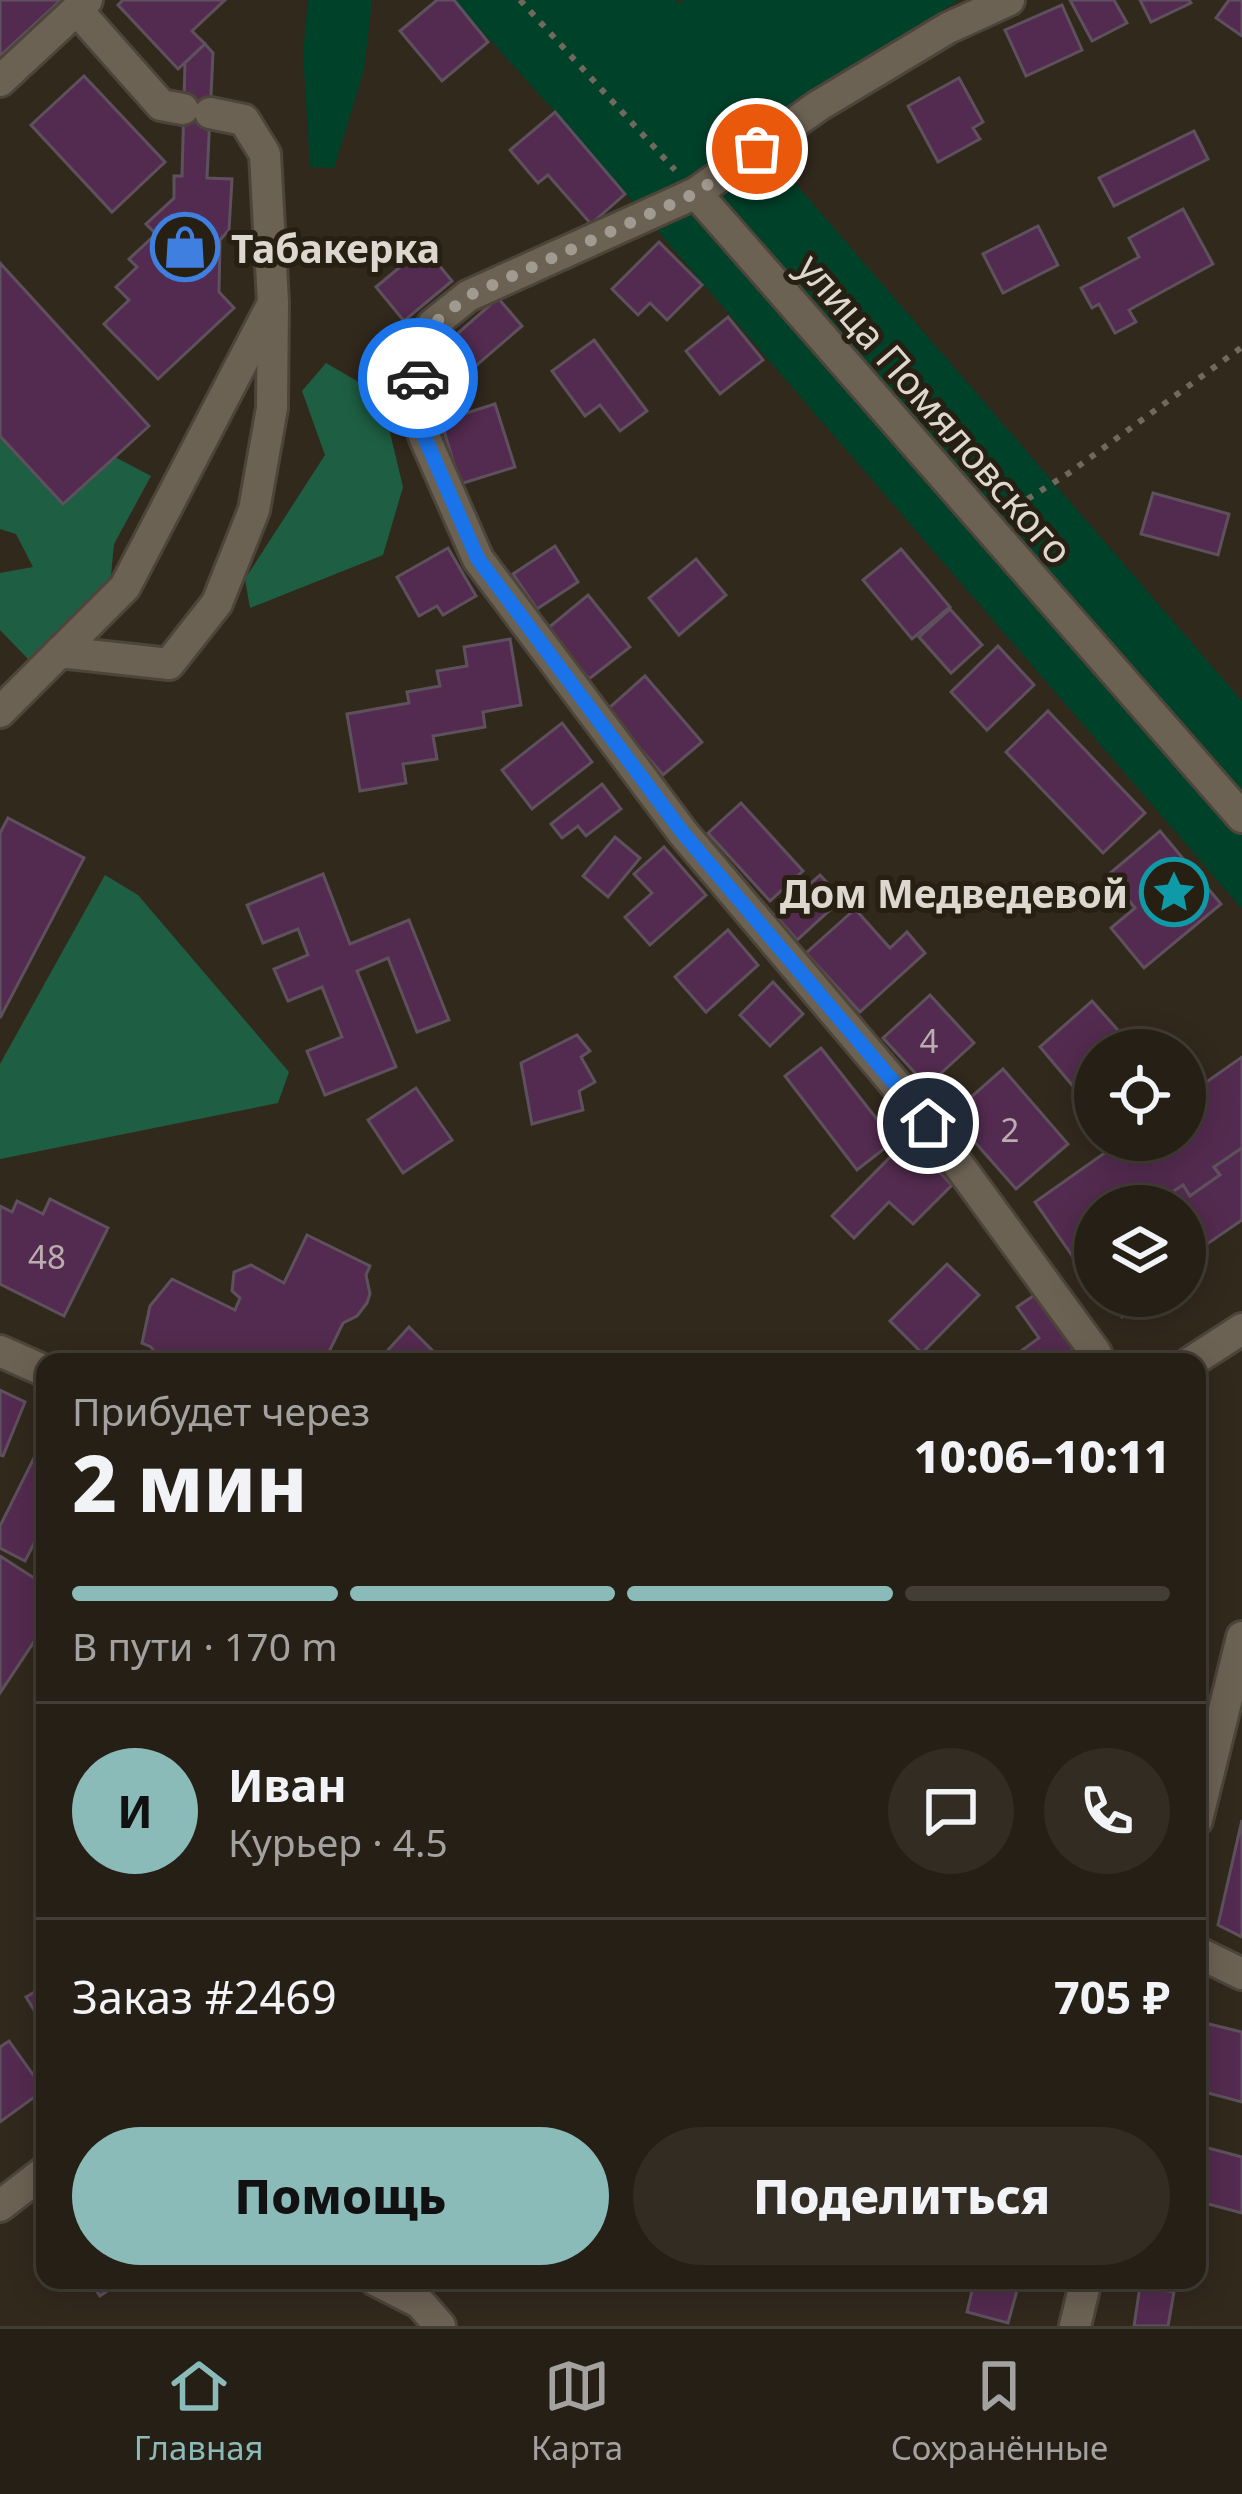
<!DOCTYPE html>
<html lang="ru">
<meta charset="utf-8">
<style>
:root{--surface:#261f16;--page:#322c23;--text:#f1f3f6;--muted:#a4a2a1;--line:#423d35;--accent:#8bbbb9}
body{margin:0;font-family:"Noto Sans",sans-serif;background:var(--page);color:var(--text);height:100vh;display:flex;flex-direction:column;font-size:45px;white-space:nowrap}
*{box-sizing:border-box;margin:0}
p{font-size:39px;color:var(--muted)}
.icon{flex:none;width:66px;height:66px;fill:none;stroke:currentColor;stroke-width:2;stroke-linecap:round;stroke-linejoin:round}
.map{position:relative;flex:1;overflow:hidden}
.panel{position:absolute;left:36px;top:1353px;width:1170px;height:936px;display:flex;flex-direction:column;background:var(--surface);border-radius:24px;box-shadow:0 6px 30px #0003,0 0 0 3px var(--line)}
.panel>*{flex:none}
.buttons{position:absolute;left:1074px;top:1029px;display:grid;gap:24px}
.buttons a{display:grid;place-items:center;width:132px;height:132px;border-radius:50%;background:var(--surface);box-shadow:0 6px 30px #0003,0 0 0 3px var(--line);font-size:60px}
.pin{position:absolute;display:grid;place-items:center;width:102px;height:102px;color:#fff;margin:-51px;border:6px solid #fff;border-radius:50%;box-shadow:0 3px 12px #0007}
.courier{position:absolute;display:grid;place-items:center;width:120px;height:120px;margin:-60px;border:9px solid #1a73e8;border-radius:50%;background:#fff;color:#222;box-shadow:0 3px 15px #0007}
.summary em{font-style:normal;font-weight:800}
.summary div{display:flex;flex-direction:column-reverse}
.summary{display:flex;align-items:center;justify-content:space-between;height:204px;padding:0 36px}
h1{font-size:78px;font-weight:800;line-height:90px}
.bar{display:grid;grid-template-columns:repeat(4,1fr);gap:18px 12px;align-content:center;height:144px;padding:0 36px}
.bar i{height:15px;border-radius:9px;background:var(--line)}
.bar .active{background:var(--accent)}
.bar p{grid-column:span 4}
.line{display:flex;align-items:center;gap:30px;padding:0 36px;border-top:3px solid var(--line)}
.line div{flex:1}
.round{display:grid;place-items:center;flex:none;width:126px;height:126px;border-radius:63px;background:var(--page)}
.cta{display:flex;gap:24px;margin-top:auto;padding:24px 36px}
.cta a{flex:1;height:138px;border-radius:72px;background:var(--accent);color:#111;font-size:48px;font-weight:800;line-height:138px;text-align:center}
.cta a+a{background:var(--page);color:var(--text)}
.tabs{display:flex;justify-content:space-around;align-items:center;height:168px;border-top:3px solid var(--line);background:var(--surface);font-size:33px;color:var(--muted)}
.tabs a{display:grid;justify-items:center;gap:6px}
.tabs .active{color:var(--accent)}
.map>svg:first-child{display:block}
.green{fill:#00412a}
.forest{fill:#1e5f43}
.building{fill:#532b50;stroke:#5e515d;stroke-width:3}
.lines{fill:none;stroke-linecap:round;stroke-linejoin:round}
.minor-casing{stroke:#4d443a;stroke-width:36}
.path{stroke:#71695e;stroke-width:6;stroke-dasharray:6 9;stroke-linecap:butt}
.minor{stroke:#6c6254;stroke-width:30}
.done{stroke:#a19a91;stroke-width:12;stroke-dasharray:0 21.6}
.route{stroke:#1a73e8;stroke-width:15}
.labels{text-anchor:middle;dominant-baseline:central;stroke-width:10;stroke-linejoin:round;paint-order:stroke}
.number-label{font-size:33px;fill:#baacaf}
.poi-label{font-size:39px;font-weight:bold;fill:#ddd7cf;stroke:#281f13;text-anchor:start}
.street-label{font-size:39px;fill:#ddd7cf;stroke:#281f13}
</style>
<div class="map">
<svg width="1242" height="2326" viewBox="0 0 1242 2326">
<rect width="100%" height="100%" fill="#32291d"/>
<!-- green -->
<g class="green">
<path d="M308,0h64l-8,70 -30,98 -24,-1 -7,-114z"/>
<path d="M454,0h222l4,4 4,-4h275l-207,133 490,568v208l-687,-797z"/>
</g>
<!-- forest -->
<g class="forest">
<path d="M326,363l55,32 22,92 -20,68 -133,53 -5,-29 80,-124 -23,-64z"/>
<path d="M0,436l63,68 52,-47 36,19 -37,68 -3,31 -30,39 -51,47 -30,-31v-57l33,-6 -17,-33 -16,-5z"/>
<path d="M105,875l33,20 151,177 -11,31 -278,56v-95z"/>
</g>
<!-- building -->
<g class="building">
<path d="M0,0h61l-61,56z"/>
<path d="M123,0h102l-33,31 13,13 -27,25 -60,-64z"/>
<path d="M437,0h17l34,42 -46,39 -42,-50z"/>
<path d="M1070,0h44l13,23 -35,18z"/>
<path d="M1140,0h49l2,3 -40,19z"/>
<path d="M1229,0h13v36l-26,-18z"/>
<path d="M1062,5l20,45 -56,26 -21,-46z"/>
<path d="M205,44l8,9 -6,125 25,1 -3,51 -9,10 -1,52 15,16 -76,71 -54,-55 25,-24 -13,-13 21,-20 -8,-8 27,-25 -10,-10 28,-26v-22h8l3,-113z"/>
<path d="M84,76l81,86 -53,50 -81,-87z"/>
<path d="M959,78l24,44 -10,6 7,11 -42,23 -30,-56z"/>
<path d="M555,112l70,82 -34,30 -43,-49 -10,8 -28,-33z"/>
<path d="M1194,131l14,28 -94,47 -15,-28z"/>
<path d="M1183,209l30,55 -84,46 7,12 -21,11 -16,-29 -7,4 -11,-20 58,-31 -10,-19z"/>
<path d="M1038,226l20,39 -55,28 -20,-39z"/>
<path d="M659,242l43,43 -35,35 -17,-17 -12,12 -26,-26z"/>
<path d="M424,247l28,34 -48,40 -28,-34z"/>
<path d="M0,263l149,163 -86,78 -63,-68z"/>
<path d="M498,298l24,28 -66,57 -24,-27z"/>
<path d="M728,317l35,43 -43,34 -34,-43z"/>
<path d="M594,340l53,71 -27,20 -20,-26 -15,11 -33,-45z"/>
<path d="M495,404l20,63 -55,17 -19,-63z"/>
<path d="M1153,493l76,21 -11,41 -77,-21z"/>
<path d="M555,546l23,36 -41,27 -24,-35z"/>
<path d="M448,548l28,48 -33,19 -6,-9 -18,10 -22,-39z"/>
<path d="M901,549l49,58 -38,32 -49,-59z"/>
<path d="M696,559l30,36 -47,40 -30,-37z"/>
<path d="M588,595l42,52 -41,32 -42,-50z"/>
<path d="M950,609l32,36 -31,28 -32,-36z"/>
<path d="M510,639l11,66 -38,7 2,15 -52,9 4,23 -34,5 3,19 -46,8 -13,-77 62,-11 -2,-11 33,-6 -3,-15 30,-5 -3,-19z"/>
<path d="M998,646l36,39 -47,45 -36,-38z"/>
<path d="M645,676l57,66 -39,33 -56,-65z"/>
<path d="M1048,711l97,102 -42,40 -97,-101z"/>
<path d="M562,723l30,39 -60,47 -30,-39z"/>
<path d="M602,784l19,25 -35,27 -8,-10 -16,12 -11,-14z"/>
<path d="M741,803l62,68 -33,30 -62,-68z"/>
<path d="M8,818l76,40 -84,160v-185z"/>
<path d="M1160,831l61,73 -77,64 -33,-40 24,-20 -27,-33z"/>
<path d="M615,837l25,21 -32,39 -25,-21z"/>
<path d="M664,847l42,48 -56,50 -25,-28 27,-24 -18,-19z"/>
<path d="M323,874l27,70 59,-24 40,100 -32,12 -29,-74 -31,13 39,96 -71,28 -18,-44 35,-14 -20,-50 -34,14 -14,-32 34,-14 -10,-26 -35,14 -16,-38z"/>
<path d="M820,875l22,24 -45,41 -22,-25z"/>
<path d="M855,909l35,39 17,-16 18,21 -65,59 -54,-59z"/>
<path d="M728,930l30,35 -52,47 -31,-35z"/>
<path d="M773,982l30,32 -33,32 -30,-31z"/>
<path d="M930,995l44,48 -47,43 -44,-48z"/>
<path d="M1092,1001l33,37 -13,12h-17v15l-23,20 -32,-38z"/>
<path d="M577,1035l13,16 -9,6 14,25 -16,9 4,19 -51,14 -11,-61z"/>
<path d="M821,1048l73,93 -37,29 -72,-94z"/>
<path d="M1242,1057v91l-28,19 6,8 -30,21 -7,-11 -31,21h-57v73l-13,-18 -4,3 -43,-62 88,-62h62v-43z"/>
<path d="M1003,1069l65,75 -52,45 -65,-74z"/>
<path d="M416,1088l36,52 -49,33 -35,-53z"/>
<path d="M907,1140l45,45 -39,39 -24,-22 -35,36 -22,-22z"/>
<path d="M1242,1148v72l-45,31 -12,-19v-26h-17l-5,-8 20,-13 7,11 30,-21 -6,-8z"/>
<path d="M50,1199l58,29 -44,88 -64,-32v-78l12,6 5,-11 26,13z"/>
<path d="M307,1235l63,31 -4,9 4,19 -3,9 -10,13 -14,7 -19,39h-162l-11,-15 -9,-4 8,-37 22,-27 63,31 5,-12 -8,-7 2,-19 17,-7 33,18z"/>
<path d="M947,1264l32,31 -57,58 -32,-32z"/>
<path d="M1039,1292l39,54 -23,16h-49l33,-24 -22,-31z"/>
<path d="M1107,1296h45l-30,21z"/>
<path d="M409,1327l25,25 -9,10h-48z"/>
<path d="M0,1390l25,12 -22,54 -3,-1z"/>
<path d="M45,1436v86l-20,39 -25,-13v-22z"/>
<path d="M0,1556l45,29v40l-45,68z"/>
<path d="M1242,1820v117l-24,-12z"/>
<path d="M45,1986v42l-19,-31z"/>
<path d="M1197,2021l45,11v70l-45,-12z"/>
<path d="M9,2041l35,49 -44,32v-75z"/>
<path d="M1197,2145l45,12v56l-45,-12z"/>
<path d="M89,2280h34l-23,16z"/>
<path d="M953,2280h67l-12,43 -41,-11 5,-21 -20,-6z"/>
<path d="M1140,2286l34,6 -6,34h-34z"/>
</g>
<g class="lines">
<!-- minor casing -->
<g class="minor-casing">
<g id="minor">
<path d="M1009,0l-61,28 -130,78 -122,87 -228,103 -35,28 -16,35 7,77 54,123 205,274 245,290 168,230 -1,9"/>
<path d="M77,10l84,95 22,4"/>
<path d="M0,81l87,-81"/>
<path d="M696,193l546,624"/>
<path d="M60,652l65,-65 146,-280"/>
<path d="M0,712l60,-60 109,12 48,-61 37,-93 18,-102 1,-106 -8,-148 -21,-34 -34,-7"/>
<path d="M0,1351l45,20"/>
<path d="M1191,1362l51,-33"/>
<path d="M1197,1820l45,-183"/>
<path d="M1197,1952l45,22"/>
<path d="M0,2206l45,-35"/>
<path d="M375,2280l45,23 20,23"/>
<path d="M1075,2326l11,-46"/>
</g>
</g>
<!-- path -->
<g class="path">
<path d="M520,0l155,170"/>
<path d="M1015,507l54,-34 173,-126"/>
</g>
<!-- minor -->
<use href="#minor" class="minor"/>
</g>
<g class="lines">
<!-- done -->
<path class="done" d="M418,378l-2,-19 17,-35 35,-28 228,-103 61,-44"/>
<!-- route -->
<path class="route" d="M418,378l6,58 54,123 205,274 245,290"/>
</g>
<!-- icons -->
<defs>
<g id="shop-ring" transform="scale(3.45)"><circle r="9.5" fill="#281f13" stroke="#3f7fe0" stroke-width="1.5"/><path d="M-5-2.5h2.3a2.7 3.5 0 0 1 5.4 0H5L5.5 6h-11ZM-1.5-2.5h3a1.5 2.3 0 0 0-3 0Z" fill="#3f7fe0"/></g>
<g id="sight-ring" transform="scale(3.45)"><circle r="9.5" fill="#281f13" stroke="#0f9aa8" stroke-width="1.5"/><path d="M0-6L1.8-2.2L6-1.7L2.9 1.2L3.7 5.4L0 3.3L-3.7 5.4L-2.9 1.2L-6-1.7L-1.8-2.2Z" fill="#0f9aa8"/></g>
</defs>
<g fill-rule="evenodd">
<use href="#shop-ring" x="185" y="247"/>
<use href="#sight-ring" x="1174" y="892"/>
</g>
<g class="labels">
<!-- number labels -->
<g class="number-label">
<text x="929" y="1040">4</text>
<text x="1010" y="1129">2</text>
<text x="47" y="1256">48</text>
</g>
<!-- poi labels -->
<g class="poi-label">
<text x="231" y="247">Табакерка</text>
<text x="1128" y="892" text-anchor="end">Дом Медведевой</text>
</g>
<!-- street labels -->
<g class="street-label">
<text transform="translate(936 408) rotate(49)">улица Помяловского</text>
</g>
</g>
</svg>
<div class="buttons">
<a><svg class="icon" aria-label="locate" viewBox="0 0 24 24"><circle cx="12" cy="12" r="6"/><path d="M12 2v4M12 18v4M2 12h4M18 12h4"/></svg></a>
<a><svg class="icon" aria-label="layers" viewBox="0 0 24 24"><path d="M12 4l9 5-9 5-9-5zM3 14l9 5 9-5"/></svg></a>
</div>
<div class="pin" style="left:757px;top:149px;background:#ea580c"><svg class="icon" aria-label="bag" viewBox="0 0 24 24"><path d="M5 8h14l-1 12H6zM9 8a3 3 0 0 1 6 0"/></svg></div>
<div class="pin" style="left:928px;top:1123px;background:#1f2937"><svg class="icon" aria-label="home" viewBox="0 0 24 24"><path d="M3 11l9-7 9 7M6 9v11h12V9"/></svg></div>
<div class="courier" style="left:418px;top:378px"><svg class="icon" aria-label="car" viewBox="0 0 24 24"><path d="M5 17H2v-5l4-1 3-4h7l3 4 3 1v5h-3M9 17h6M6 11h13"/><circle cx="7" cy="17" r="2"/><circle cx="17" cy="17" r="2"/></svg></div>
<section class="panel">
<div class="summary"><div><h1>2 мин</h1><p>Прибудет через</p></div><em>10:06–10:11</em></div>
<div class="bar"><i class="active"></i><i class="active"></i><i class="active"></i><i></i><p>В пути · 170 m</p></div>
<div class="line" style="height:216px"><b class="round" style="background:var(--accent);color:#111">И</b><div><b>Иван</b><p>Курьер · 4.5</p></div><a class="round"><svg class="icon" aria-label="chat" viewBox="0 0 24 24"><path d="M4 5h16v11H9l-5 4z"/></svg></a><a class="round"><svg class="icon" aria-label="phone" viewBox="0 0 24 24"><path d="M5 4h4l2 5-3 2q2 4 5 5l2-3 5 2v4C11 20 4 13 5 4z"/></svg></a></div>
<div class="line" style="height:156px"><div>Заказ #2469</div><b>705 ₽</b></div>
<div class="cta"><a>Помощь</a><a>Поделиться</a></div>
</section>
</div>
<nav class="tabs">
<a class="active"><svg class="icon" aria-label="home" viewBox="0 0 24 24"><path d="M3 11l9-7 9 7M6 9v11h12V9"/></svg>Главная</a>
<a><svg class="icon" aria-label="map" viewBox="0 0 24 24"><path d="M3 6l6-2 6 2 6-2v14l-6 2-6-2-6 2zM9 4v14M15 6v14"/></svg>Карта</a>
<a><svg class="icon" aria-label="saved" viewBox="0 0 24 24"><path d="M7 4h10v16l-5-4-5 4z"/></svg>Сохранённые</a>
</nav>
